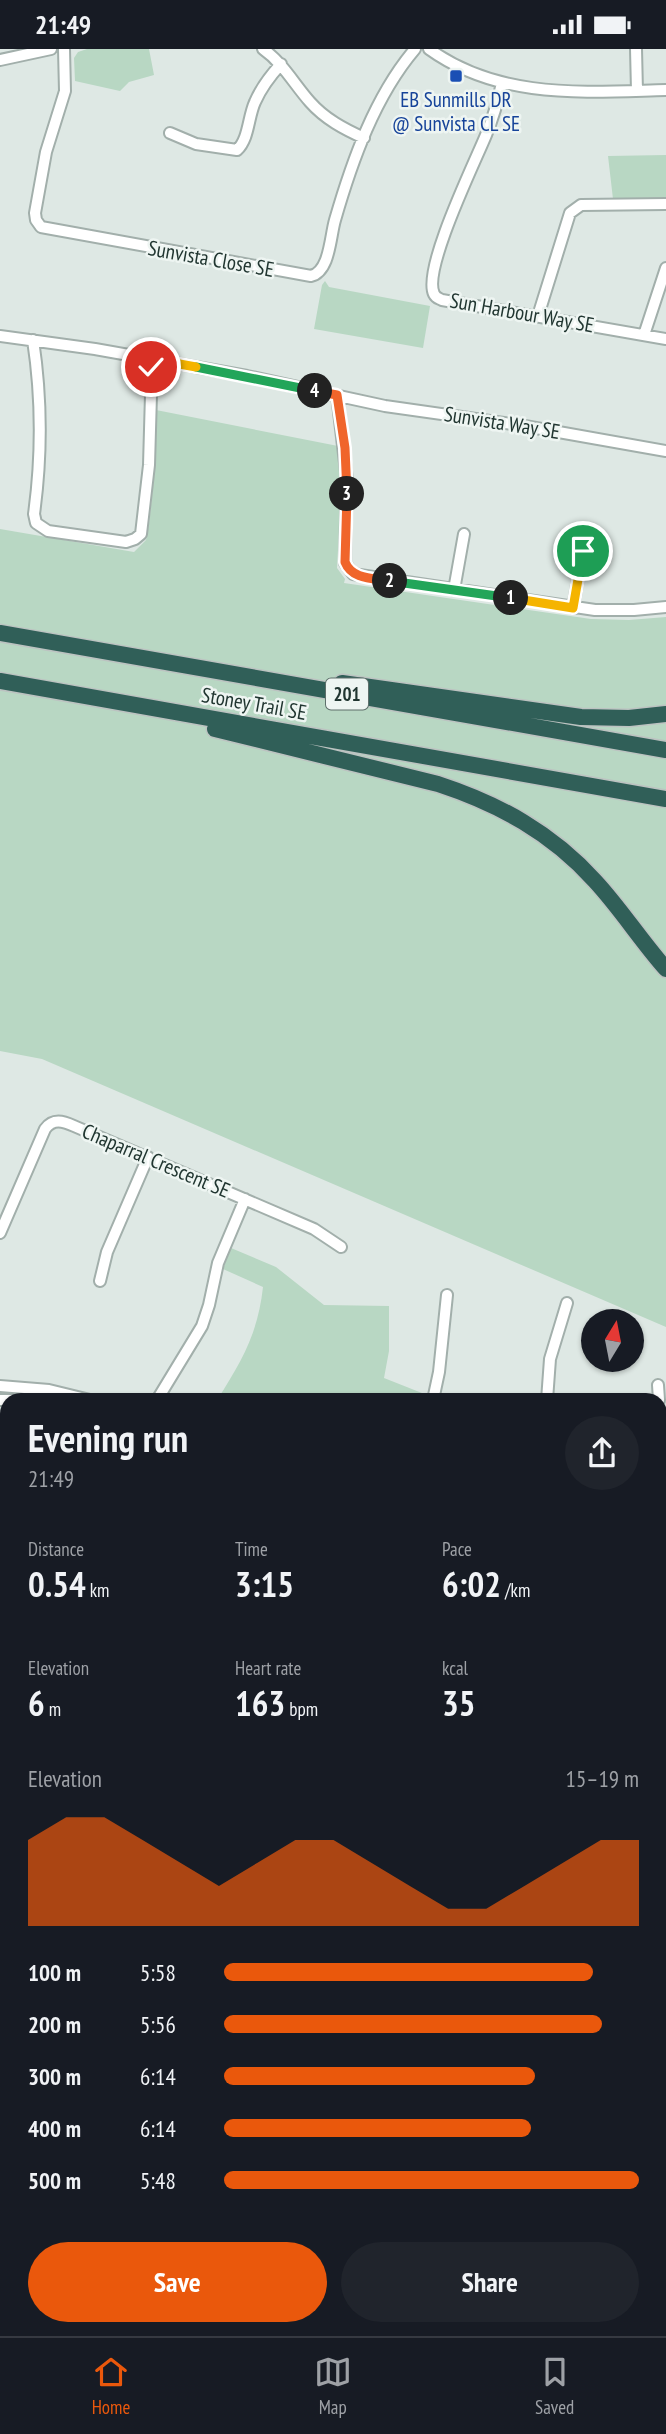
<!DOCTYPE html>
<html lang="en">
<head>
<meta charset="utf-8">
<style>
  :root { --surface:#171b24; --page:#20242c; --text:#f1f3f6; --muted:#9ea1a6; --line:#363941; --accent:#ea580c }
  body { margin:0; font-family:"PT Sans Narrow",sans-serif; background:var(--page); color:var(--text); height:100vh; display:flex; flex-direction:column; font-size:26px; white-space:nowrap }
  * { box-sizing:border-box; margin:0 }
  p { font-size:23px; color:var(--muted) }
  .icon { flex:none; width:38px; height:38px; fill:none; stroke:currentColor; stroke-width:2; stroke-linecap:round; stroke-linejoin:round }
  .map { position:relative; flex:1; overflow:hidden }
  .side { position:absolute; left:0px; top:1344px; width:667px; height:943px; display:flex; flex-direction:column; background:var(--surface); border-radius:21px 21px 0 0; box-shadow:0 2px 5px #0004 }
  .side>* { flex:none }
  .needle { width:46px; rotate:10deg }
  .buttons { position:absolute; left:581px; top:1260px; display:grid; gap:14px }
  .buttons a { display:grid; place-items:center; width:63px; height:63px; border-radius:50%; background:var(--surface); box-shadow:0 2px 5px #0004; font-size:35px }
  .pin { position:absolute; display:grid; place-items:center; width:60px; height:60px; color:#fff; margin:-30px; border:4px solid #fff; border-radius:50%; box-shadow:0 2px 7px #0007 }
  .km { position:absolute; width:35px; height:35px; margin:-18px; border-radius:50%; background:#222; color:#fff; font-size:19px; line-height:35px; text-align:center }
  .round { display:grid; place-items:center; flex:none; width:74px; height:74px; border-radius:37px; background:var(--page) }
  .headline { display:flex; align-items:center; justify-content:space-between; height:119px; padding:0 28px }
  h1 { font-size:38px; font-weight:800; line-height:52px }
  .figures { display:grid; grid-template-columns:repeat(3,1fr); gap:10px; height:119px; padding:7px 28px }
  .figures div { display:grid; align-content:center }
  .figures b { font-size:35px; font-weight:800 }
  .figures small { font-size:19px; font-weight:400 }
  .figures p { font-size:19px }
  .chart { height:196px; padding:14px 28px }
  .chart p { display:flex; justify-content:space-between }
  .chart svg { width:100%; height:126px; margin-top:7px; fill:var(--accent); opacity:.7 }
  .action { display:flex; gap:14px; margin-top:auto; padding:14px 28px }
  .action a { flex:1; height:80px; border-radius:42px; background:var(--accent); color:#fff; font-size:28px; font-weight:800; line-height:80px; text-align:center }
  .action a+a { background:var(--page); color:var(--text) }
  ul { padding:0 28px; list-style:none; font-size:23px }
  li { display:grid; grid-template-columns:112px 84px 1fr; align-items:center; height:52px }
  li i { height:18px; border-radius:9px; background:var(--accent) }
  .status { display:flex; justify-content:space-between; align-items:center; height:49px; padding:0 35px; background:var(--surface); direction:ltr }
  .status svg { height:19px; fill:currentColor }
  .menu { display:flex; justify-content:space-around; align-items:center; height:98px; border-top:2px solid var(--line); background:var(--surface); font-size:19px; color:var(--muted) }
  .menu a { display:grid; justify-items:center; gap:4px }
  .menu .on { color:var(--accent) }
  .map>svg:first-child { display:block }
</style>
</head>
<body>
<div class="status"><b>21:49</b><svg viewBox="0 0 49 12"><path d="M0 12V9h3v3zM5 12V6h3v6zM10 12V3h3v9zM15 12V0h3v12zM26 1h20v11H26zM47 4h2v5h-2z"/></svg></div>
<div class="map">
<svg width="666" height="2287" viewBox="0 0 666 2287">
  <rect width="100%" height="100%" fill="#dee8e4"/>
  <path fill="#b8d7c3" d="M87,0H149L154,26L129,33L120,42L75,32L74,9L78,3Z
    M666,106V149L613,150L608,107Z
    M325,232L329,238L430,257L423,299L314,280L322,236Z
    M156,361L338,397L341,448L337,519L345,530L344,534L591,570L629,571L666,568V1278L42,1010L0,1002V480L134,503L146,491L149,475L155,419Z
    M231,1199L276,1218L324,1256L389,1257V1302L384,1329L427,1346L425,1351H389L380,1348L378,1351H217C242,1312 258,1284 263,1238L223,1220Z
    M7,1376V1710L0,1705V1377Z
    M660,1432H666V1522H660Z"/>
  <path fill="#8abbc9" d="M0,1705L7,1710V2143L0,2149Z"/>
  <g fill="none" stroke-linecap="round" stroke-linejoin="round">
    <path stroke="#8abbc9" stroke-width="2.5" d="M0,1494L7,1506"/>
    <g stroke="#a2afab" stroke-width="14">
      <path id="minor" d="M64,0L65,42L46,103L35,164L36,171L41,178L311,227C330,222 330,188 335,171C352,112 375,47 415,0
        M263,0C283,14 294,35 310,53C325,70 344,80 364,89
        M429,0C500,51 584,43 666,41
        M636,0L637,42
        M0,11L51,0
        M502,34C498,52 493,69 486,86C475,113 422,221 434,245C436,249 438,249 442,251L666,290
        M170,84L196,95L237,101C249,90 248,68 255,53C261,39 270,27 281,15
        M538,267L570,164L581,156L666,155
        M644,286L666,219
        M0,287L95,300L247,327L385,357L519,376L666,402
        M33,291C42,350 42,406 34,465L36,474L48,482L126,493L135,490L141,485L149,416L152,310
        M337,346L347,431L345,514L353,525L595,561H634L666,558
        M454,541L464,485
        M573,559L583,501
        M0,1184L45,1080C53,1069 63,1072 74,1077L314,1180L341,1198
        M100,1232L107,1203L148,1108
        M658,1336L659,1351
        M0,1337L49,1341L90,1351
        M0,1351H13
        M157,1351L202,1277L209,1256L218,1214L245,1150
        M433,1351L439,1323L447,1246
        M547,1351L550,1310L567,1254
        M660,1369L666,1398
        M660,1424L666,1423
        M660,1530H666
        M660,1706L666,1705
        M660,1725L663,1766L666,1773
        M660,2022H666
        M660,2168L666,2169
        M0,2258L7,2263
        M660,2274L666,2272
        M34,2280L44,2287
        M421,2280L430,2287
        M330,2287L333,2280
        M538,2287L542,2280"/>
    </g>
    <g stroke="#bcc3c1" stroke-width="19">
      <path id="highway" d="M0,584L666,701
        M0,632L666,750
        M342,634L581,668L629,669L666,665
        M215,680L438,735C499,755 552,784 595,832C621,860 641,892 666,920"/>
    </g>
    <use href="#minor" stroke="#fff" stroke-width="10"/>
    <use href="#highway" stroke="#305f58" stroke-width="16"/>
  </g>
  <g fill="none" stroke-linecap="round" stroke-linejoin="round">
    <g stroke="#fff" stroke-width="14">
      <path id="split-1" d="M511,549L573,559L583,502"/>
    </g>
    <g stroke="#fff" stroke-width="14">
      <path id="split-2" d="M390,532L511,549"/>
    </g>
    <g stroke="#fff" stroke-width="14">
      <path id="split-3" d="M347,445L345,513C352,531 374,529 390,532"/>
    </g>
    <g stroke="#fff" stroke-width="14">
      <path id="split-4" d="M315,342L337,346L345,399L347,445"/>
    </g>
    <g stroke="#fff" stroke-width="14">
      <path id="split-5" d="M196,318L315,342"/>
    </g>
    <g stroke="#fff" stroke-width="14">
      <path id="split-6" d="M151,318L152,310L196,318"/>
    </g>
    <use href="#split-1" stroke="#f5b400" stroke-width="9"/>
    <use href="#split-2" stroke="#22a559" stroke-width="9"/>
    <use href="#split-3" stroke="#f0652b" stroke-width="9"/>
    <use href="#split-4" stroke="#f0652b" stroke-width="9"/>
    <use href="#split-5" stroke="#22a559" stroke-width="9"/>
    <use href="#split-6" stroke="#f5b400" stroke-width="9"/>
  </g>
  <rect fill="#1a4fb4" stroke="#eef5f2" stroke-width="2.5" x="449" y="20" width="14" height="14" rx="3.5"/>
  <g text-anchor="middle" stroke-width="5" stroke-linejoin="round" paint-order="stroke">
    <rect fill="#eef5f2" stroke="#5e6f6b" stroke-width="2" x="326" y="629.5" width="42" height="31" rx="5"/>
    <g font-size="19" font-weight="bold" fill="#213631">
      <text x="347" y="652">201</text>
    </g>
    <g font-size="21" fill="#164399" stroke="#eef5f2">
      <text x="456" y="58">EB Sunmills DR<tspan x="456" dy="24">@ Sunvista CL SE</tspan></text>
    </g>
    <g font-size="21" fill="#213631" stroke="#eef5f2">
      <text transform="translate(211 210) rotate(10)" y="7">Sunvista Close SE</text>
      <text transform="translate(522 264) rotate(10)" y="7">Sun Harbour Way SE</text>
      <text transform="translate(502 374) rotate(9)" y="7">Sunvista Way SE</text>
      <text transform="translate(254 655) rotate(10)" y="7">Stoney Trail SE</text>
      <text transform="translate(156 1112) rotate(23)" y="7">Chaparral Crescent SE</text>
    </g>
  </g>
</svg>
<div class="buttons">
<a><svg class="needle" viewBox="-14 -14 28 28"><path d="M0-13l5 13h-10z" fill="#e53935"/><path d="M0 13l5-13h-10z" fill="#9ea1a6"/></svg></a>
</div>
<div class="pin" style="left:583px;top:502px;background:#1e9e55"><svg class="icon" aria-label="arrive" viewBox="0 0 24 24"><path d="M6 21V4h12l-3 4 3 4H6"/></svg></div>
<div class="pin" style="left:151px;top:318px;background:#d93025"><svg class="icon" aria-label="check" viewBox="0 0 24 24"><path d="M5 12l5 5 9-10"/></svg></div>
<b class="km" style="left:511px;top:549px">1</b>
<b class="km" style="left:390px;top:532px">2</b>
<b class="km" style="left:347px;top:445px">3</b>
<b class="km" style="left:315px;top:342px">4</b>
<section class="side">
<div class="headline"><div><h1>Evening run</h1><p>21:49</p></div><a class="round"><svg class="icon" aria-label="share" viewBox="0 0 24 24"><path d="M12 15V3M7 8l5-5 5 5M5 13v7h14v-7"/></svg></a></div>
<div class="figures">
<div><p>Distance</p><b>0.54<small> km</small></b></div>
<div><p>Time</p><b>3:15</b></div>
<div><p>Pace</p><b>6:02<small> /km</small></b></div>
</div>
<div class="figures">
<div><p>Elevation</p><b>6<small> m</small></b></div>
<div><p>Heart rate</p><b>163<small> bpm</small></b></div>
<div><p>kcal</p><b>35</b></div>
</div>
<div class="chart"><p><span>Elevation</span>15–19 m</p>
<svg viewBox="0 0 160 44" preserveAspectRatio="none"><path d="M0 44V14L10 6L20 6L30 14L40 22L50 30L60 22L70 14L80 14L90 22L100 30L110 38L120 38L130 30L140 22L150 14L160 14V44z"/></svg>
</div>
<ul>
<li><b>100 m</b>5:58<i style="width:89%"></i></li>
<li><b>200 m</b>5:56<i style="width:91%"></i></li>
<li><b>300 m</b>6:14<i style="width:75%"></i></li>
<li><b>400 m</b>6:14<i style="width:74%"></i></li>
<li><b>500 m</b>5:48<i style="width:100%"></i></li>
</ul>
<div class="action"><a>Save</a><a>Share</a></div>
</section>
</div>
<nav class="menu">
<a class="on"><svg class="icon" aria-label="home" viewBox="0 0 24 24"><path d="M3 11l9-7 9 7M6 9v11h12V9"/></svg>Home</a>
<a><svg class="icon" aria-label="map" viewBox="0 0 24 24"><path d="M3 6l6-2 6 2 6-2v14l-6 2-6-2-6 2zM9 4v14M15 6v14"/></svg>Map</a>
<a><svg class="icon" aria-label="saved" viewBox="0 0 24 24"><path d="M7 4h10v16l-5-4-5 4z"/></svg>Saved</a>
</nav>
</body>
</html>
